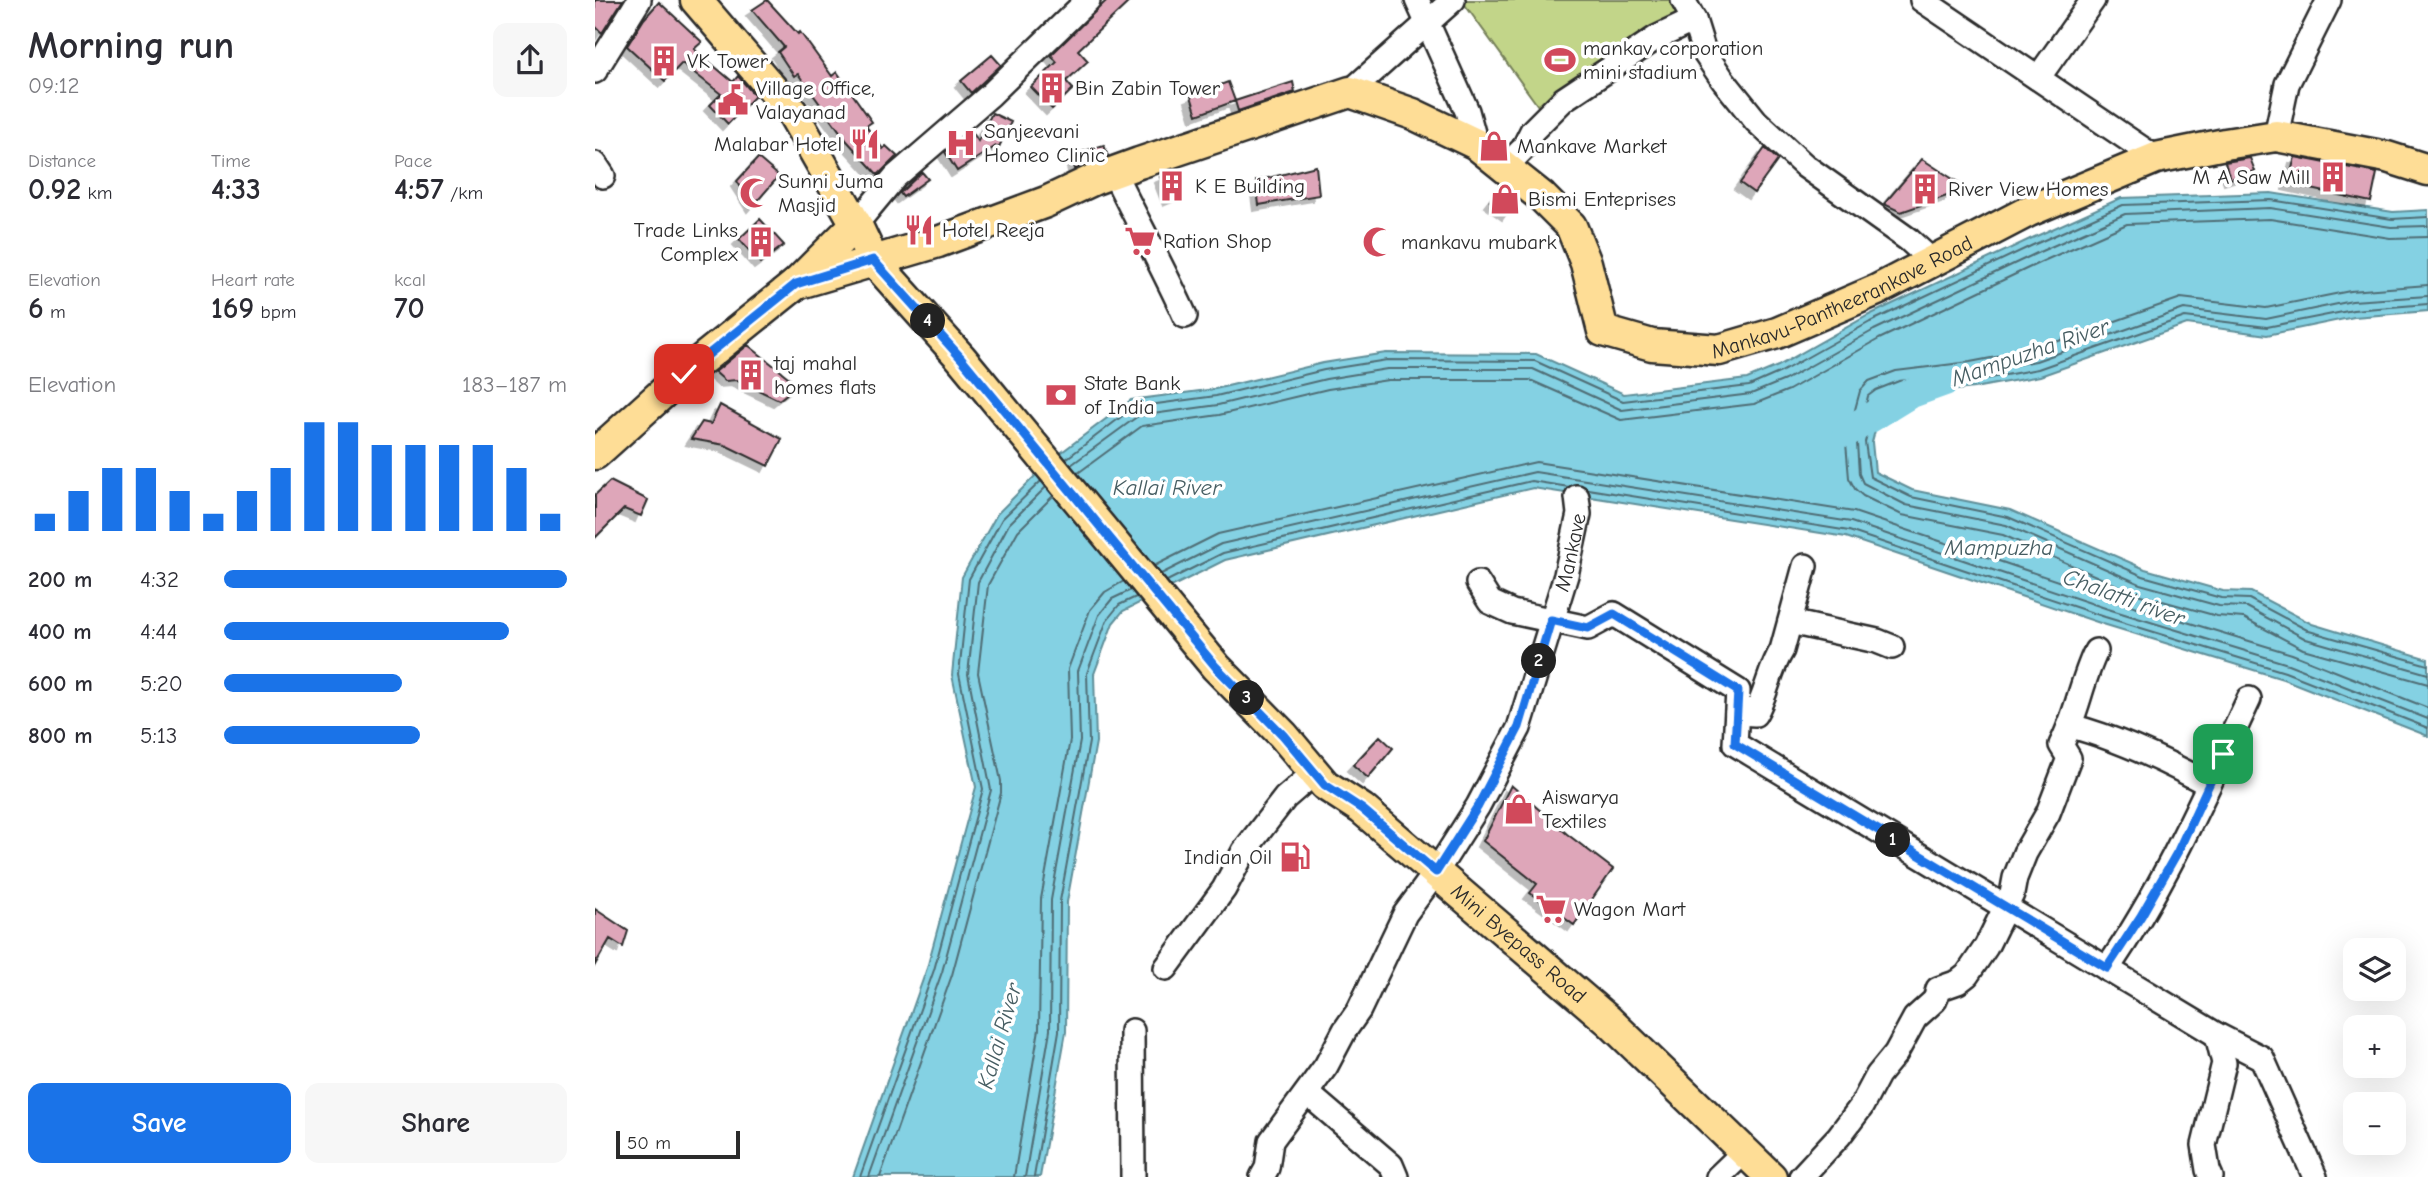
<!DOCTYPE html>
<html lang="en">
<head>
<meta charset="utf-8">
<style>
  :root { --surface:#fff; --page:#f7f7f7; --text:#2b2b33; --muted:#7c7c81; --accent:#1a73e8 }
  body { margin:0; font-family:"Comic Neue",sans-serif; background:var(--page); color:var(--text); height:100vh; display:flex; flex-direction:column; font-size:26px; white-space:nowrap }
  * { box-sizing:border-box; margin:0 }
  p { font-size:23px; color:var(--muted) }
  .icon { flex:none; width:38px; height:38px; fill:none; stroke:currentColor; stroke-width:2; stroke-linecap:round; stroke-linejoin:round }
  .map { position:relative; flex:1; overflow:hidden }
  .details { display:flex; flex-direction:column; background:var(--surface); width:595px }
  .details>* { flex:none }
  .fabs { position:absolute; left:1748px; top:938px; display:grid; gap:14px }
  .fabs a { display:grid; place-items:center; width:63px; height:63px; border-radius:14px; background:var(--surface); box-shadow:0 7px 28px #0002; font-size:35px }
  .scale { position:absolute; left:21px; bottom:18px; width:124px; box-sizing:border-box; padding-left:7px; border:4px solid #2b2b2b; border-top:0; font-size:19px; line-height:24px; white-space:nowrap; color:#2b2b2b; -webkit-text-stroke:5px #fff; paint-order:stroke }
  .pin { position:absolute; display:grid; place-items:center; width:60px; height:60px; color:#fff; margin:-30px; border-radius:14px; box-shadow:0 4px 10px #0006 }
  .km { position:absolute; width:35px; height:35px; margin:-18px; border-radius:50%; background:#222; color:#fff; font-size:19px; line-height:35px; text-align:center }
  .round { display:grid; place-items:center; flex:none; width:74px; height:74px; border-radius:14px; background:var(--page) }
  .summary { display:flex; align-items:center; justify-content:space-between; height:119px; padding:0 28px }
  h1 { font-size:38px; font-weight:700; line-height:52px }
  .metrics { display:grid; grid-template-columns:repeat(3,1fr); gap:10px; height:119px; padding:7px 28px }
  .metrics div { display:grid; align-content:center }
  .metrics b { font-size:30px; font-weight:700 }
  .metrics small { font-size:19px; font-weight:400 }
  .metrics p { font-size:19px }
  .chart { height:196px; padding:14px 28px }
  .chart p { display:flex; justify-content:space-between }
  .chart svg { width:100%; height:126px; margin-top:7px; stroke:var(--accent); stroke-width:6 }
  .action { display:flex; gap:14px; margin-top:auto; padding:14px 28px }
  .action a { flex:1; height:80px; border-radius:14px; background:var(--accent); color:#fff; font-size:28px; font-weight:700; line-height:80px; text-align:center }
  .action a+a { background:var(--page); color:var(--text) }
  ul { padding:0 28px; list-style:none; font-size:23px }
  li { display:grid; grid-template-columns:112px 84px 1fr; align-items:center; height:52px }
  li i { height:18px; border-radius:9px; background:var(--accent) }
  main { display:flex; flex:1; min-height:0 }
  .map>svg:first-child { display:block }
</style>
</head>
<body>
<main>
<section class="details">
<div class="summary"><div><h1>Morning run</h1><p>09:12</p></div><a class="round"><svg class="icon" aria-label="share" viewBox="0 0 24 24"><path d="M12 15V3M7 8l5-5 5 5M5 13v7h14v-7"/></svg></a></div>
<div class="metrics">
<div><p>Distance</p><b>0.92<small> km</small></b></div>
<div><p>Time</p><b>4:33</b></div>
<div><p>Pace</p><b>4:57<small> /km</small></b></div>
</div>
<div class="metrics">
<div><p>Elevation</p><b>6<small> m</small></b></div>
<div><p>Heart rate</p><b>169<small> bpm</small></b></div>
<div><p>kcal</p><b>70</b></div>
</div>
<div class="chart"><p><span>Elevation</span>183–187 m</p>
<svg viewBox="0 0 160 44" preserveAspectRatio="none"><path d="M5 44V38M15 44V30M25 44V22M35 44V22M45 44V30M55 44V38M65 44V30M75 44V22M85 44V6M95 44V6M105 44V14M115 44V14M125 44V14M135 44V14M145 44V22M155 44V38"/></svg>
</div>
<ul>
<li><b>200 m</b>4:32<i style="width:100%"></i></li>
<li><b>400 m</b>4:44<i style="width:83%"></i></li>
<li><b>600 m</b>5:20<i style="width:52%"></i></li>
<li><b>800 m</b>5:13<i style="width:57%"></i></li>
</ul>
<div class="action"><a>Save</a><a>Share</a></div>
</section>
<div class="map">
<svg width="1833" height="1177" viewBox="0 0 1833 1177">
  <defs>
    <filter id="shadow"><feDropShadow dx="-6" dy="6" stdDeviation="0" flood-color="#0004"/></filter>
  </defs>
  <rect width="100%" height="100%" fill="#fff"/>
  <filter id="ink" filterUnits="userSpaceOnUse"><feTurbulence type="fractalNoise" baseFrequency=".0143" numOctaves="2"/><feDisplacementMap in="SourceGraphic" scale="14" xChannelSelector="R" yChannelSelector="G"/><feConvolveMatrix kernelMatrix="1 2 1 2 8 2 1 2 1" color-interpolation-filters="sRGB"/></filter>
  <g filter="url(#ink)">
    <path fill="#c2d589" stroke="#76805a" stroke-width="2" d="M871,0H1085L1098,14L943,106L868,2Z"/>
    <path fill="#84d1e3" stroke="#608f99" stroke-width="2" d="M1676,193L1798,212L1833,210V311L1759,317L1672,335L1592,324L1445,376L1379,388L1307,396L1287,404L1277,442L1280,472L1317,490L1415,510L1550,569L1628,591L1656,592L1717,624L1833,659V736L1688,679L1508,624L1251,537L938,488L630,560L528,611L518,623L499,674L501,742L472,902L471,1032L445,1177H258L332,968L381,787L357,675L367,577L402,514L455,461L536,400L620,389L728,363L791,353L941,354L1029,394L1152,379L1183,366L1272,316L1435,239L1526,198Z"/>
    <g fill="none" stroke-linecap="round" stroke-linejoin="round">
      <path stroke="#4f6d75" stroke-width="2" d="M1833,285L1755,291L1671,308L1586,298L1438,350L1375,362L1301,371L1274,381L1265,391L1251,443L1254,478L1260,489L1268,496L1307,515L1408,535L1542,594L1622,616L1649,618L1708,649L1833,684
        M1833,296L1757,301L1671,319L1589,309L1441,361L1377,372L1304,381L1281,390L1273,396L1262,443L1264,474L1268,483L1311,505L1411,525L1545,584L1624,606L1652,607L1711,639L1833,674
        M1833,304L1758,310L1672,327L1590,317L1443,369L1378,381L1306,389L1281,401L1270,442L1275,477L1316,497L1413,517L1548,576L1626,598L1654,599L1714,631L1833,665
        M471,459L539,407L621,396L729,370L792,360L940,361L1028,401L1154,386L1186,372L1275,322L1438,245L1528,205L1676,200L1797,219L1833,217
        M476,465L543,416L623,405L731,379L792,369H938L1027,410L1156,394L1190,380L1279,330L1442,253L1530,214L1675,208L1796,227L1833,226
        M483,473L547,426L624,415L733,389L793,380H935L1026,420L1159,404L1194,390L1284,339L1446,262L1532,224L1675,219L1795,238L1833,237
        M993,489L1254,531L1510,617L1690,672L1833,728
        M559,566L623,534L941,462L1259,512L1516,599L1697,654L1833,708
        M566,574L626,544L940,472L1256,522L1513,609L1693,664L1833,719
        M572,581L628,553L936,481L974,487
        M265,1177L339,970L388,789L364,674L374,579L407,519L446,481
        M274,1177L347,972L396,790L373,674L383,582L414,524L451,487
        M285,1177L357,975L406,793V781L383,673L393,585L423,531L458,496
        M419,1177L444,1029L446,899L475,740L473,669L495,610L510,592L529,581
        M430,1177L455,1030L456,900L485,741L483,671L504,615L517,599L536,590
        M439,1177L464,1031L465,901L494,742L492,673L512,620L524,605L541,597"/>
      <path stroke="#84d1e3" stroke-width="30" d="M1252,432L1314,394L1350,381"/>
    </g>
    <path fill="#dea6b9" stroke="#2b2b2b" stroke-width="2" filter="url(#shadow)" d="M0,0H28L7,33L0,26Z
      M172,0L203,34L205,32L237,76L242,72L277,122L271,126L288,149L291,146L302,156L283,175L252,141L203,74L199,76L183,52L189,47L157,10Z
      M512,0H536L483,50L493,61L471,81L478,89L457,109L436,87L462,62L456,55Z
      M64,2L107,42L99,49L138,82L143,76L160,96L133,124L115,105L126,94L87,63L70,81L32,46L49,19Z
      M397,55L406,65L376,93L366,81Z
      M633,82L640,101L602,115L596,96Z
      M698,82L700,92L643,111L640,101Z
      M397,113L416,122L404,147L401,146L362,171L350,152L376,130L383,141Z
      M509,145L513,156L480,169L476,155Z
      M1170,148L1183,160L1159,193L1145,183Z
      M1700,157L1782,173L1776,202L1693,184Z
      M163,158L184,176L158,206L142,181Z
      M1655,158L1660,171L1635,179L1630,162Z
      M1327,159L1364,183L1355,195L1306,212L1289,204Z
      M721,166L724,195L664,205L661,181Z
      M580,171L588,194L574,200L565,177Z
      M327,172L333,179L308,197L305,193Z
      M906,187L923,200L913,214L895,201Z
      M165,219L189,245L165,263L144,239Z
      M153,345L203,385L184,400L142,380L130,381L120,372Z
      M125,405L187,439L173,466L130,445L96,439L107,422L116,424Z
      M15,481L53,500L46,516L29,509L0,538V495Z
      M785,736L798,748L773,778L758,765Z
      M916,785L972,834L1018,869L979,925L935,893L942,884L888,841Z
      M0,909L33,931L28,947L15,939L0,965Z"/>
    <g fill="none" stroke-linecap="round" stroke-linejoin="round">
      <g stroke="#2b2b2b" stroke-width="28">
        <g id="minor">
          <path d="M822,0L872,111L881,144"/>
          <path d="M1088,0L1099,20"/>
          <path d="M1327,0L1561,158"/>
          <path d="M0,71L44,0"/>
          <path d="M1443,78L1498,0"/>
          <path d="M755,92L858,0"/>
          <path d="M1681,136L1692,84L1734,0"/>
          <path d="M0,164L8,176"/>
          <path d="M910,167L928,149L937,131L969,99L1061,38L1099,20L1109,52L1128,80L1161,121L1210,166L1314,240L1337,261"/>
          <path d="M519,173C542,221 568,267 590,316"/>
          <path d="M261,224L300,177L395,95L493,0"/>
          <path d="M883,583L895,602L917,612L993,628L1019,614L1143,691L1140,744L1622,1035L1667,1058L1720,1177"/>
          <path d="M1195,622L1282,641L1297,647"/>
          <path d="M1142,713L1160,714C1172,694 1174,670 1187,650L1210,566"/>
          <path d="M1476,726C1525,739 1569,760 1613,784"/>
          <path d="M571,968L629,889L649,851L690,798L720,772"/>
          <path d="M1512,969C1570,885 1611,791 1654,699"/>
          <path d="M537,1031L538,1177"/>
          <path d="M712,1093L796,1165L801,1177"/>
          <path id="s1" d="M667,1177L672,1168L676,1141L731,1066L750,1030L764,1010L810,914L841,872L883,806L924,728L971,575L984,514L982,497"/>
          <path d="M1123,1177L1150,1151"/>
          <path d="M1206,1177L1244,1136L1266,1107L1283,1075L1301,1053L1320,1018L1340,1000L1343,989L1363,982L1372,975L1391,947L1417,894L1420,878L1430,853L1453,813L1474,758L1466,745C1482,714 1486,682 1501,651"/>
          <path d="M1616,1177L1613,1170L1609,1145L1629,1063L1622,1035"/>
        </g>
      </g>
      <g stroke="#2b2b2b" stroke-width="35">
        <g id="major">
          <path id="s2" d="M101,0L197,112L261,224L278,260L366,358L621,667L688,735L730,785L767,809L1014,1021L1176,1177"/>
          <path id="s3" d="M201,284L343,242L451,202L500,179L544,163L755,92L818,114L881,144L947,197L976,226L991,263L1008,331L1057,345L1124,350L1182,333L1282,290L1434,211L1561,158L1630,144L1681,136L1792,157L1833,170"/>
          <path d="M0,454L89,374L201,284L261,224"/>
        </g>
      </g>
      <use href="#minor" stroke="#fff" stroke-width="23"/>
      <use href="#major" stroke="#fedd96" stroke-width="30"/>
    </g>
  </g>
  <g fill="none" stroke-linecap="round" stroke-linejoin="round" filter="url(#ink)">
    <g stroke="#fff" stroke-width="14">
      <path id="route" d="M89,374L201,284L278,260L366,358L621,667L688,735L730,785L767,809L841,872L883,806L924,727L956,620L993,628L1019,614L1143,691L1140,744L1512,968L1546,916L1583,851L1628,754"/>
    </g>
    <use href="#route" stroke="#1a73e8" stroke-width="9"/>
  </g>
  <defs>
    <g id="stadium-bare" transform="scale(2.415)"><path d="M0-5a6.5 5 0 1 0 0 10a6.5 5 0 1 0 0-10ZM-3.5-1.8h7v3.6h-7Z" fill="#d1495b" stroke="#fff" stroke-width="2.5" paint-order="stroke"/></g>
    <g id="building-bare" transform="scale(2.415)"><path d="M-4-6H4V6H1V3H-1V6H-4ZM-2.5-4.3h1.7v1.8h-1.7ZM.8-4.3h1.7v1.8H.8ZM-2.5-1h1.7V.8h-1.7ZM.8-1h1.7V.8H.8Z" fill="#d1495b" stroke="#fff" stroke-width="2.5" paint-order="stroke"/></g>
    <g id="civic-bare" transform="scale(2.415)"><path d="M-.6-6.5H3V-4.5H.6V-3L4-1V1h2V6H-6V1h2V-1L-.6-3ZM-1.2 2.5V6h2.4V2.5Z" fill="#d1495b" stroke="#fff" stroke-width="2.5" paint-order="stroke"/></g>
    <g id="hospital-bare" transform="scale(2.415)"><path d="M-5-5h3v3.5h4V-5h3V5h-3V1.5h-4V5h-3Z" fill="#d1495b" stroke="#fff" stroke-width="2.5" paint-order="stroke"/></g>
    <g id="restaurant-bare" transform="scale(2.415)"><path d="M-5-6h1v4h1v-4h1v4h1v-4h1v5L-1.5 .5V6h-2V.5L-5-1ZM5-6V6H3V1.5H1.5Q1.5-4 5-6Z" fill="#d1495b" stroke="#fff" stroke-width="2.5" paint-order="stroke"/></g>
    <g id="shop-bare" transform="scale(2.415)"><path d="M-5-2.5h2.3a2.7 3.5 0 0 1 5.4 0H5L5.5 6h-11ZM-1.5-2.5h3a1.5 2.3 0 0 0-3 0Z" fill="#d1495b" stroke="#fff" stroke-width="2.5" paint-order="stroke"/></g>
    <g id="mosque-bare" transform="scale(2.415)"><path d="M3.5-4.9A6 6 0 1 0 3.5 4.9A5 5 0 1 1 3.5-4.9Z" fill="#d1495b" stroke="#fff" stroke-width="2.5" paint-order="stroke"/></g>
    <g id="supermarket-bare" transform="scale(2.415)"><path d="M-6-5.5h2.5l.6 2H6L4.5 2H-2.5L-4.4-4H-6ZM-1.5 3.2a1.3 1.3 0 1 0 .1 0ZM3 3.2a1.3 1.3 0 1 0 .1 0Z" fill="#d1495b" stroke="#fff" stroke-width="2.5" paint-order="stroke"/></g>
    <g id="bank-bare" transform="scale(2.415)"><path d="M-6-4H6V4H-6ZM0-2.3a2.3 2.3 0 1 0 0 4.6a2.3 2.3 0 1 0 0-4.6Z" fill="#d1495b" stroke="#fff" stroke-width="2.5" paint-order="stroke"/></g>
    <g id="fuel-bare" transform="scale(2.415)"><path d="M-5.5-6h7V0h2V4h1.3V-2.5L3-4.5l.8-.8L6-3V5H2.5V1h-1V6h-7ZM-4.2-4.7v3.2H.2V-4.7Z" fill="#d1495b" stroke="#fff" stroke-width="2.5" paint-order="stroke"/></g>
  </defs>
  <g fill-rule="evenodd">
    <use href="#stadium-bare" x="965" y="60"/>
    <use href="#building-bare" x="69" y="61"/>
    <use href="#building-bare" x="457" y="88"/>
    <use href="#civic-bare" x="138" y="100"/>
    <use href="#hospital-bare" x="366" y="143"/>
    <use href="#restaurant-bare" x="270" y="144"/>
    <use href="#shop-bare" x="899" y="146"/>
    <use href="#building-bare" x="1738" y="177"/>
    <use href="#building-bare" x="577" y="186"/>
    <use href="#building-bare" x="1330" y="189"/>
    <use href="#mosque-bare" x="160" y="193"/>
    <use href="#shop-bare" x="910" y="199"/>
    <use href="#restaurant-bare" x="324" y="230"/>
    <use href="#supermarket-bare" x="545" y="241"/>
    <use href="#building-bare" x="166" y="242"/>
    <use href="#mosque-bare" x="783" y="242"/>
    <use href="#building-bare" x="156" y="375"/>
    <use href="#bank-bare" x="466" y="395"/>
    <use href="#shop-bare" x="924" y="809"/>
    <use href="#fuel-bare" x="700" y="857"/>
    <use href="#supermarket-bare" x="956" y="909"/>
  </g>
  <g text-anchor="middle" stroke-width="7" stroke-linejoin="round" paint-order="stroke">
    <g font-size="21" fill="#2b2b2b" stroke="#fff" text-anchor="start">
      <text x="988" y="55">mankav corporation<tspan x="988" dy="24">mini stadium</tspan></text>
      <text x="92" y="68">VK Tower</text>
      <text x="161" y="95">Village Office,<tspan x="161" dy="24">Valayanad</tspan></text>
      <text x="480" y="95">Bin Zabin Tower</text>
      <text x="389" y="138">Sanjeevani<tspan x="389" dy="24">Homeo Clinic</tspan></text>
      <text x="247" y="151" text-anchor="end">Malabar Hotel</text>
      <text x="922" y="153">Mankave Market</text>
      <text x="1715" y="184" text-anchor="end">M A Saw Mill</text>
      <text x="183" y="188">Sunni Juma<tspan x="183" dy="24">Masjid</tspan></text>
      <text x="600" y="193">K E Building</text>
      <text x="1353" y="196">River View Homes</text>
      <text x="933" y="206">Bismi Enteprises</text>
      <text x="143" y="237" text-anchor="end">Trade Links<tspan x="143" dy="24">Complex</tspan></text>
      <text x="347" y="237">Hotel Reeja</text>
      <text x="568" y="248">Ration Shop</text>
      <text x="806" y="249">mankavu mubark</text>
      <text x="179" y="370">taj mahal<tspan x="179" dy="24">homes flats</tspan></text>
      <text x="489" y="390">State Bank<tspan x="489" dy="24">of India</tspan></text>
      <text x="947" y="804">Aiswarya<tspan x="947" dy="24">Textiles</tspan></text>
      <text x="677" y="864" text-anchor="end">Indian Oil</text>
      <text x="979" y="916">Wagon Mart</text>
    </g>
    <g font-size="21" fill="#2b2b2b" stroke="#fff">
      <text dy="7" stroke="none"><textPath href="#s3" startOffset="1211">Mankavu-Pantheerankave Road</textPath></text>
      <text dy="7" stroke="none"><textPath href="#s1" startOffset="704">Mankave</textPath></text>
      <text dy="7" stroke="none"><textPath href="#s2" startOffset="1260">Mini Byepass Road</textPath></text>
    </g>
    <g font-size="23" font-style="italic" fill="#465d62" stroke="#fff">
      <text transform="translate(1435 352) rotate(-19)" y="8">Mampuzha River</text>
      <text x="572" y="495">Kallai River</text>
      <text x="1404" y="555">Mampuzha</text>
      <text transform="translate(1529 597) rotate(20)" y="8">Chalatti river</text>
      <text transform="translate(404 1036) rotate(-74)" y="8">Kallai River</text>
    </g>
  </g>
</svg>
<div class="fabs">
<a><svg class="icon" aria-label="layers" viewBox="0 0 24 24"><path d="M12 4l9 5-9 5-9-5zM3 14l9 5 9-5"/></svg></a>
<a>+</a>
<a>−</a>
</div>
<div class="scale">50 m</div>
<div class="pin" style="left:1628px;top:754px;background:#1e9e55"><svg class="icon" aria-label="arrive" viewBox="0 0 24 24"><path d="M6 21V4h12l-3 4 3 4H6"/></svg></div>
<div class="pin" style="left:89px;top:374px;background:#d93025"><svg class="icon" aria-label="check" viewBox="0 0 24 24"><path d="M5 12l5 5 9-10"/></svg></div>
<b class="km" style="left:1298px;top:840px">1</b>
<b class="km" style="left:944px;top:661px">2</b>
<b class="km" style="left:652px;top:698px">3</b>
<b class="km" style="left:333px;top:321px">4</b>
</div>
</main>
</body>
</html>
